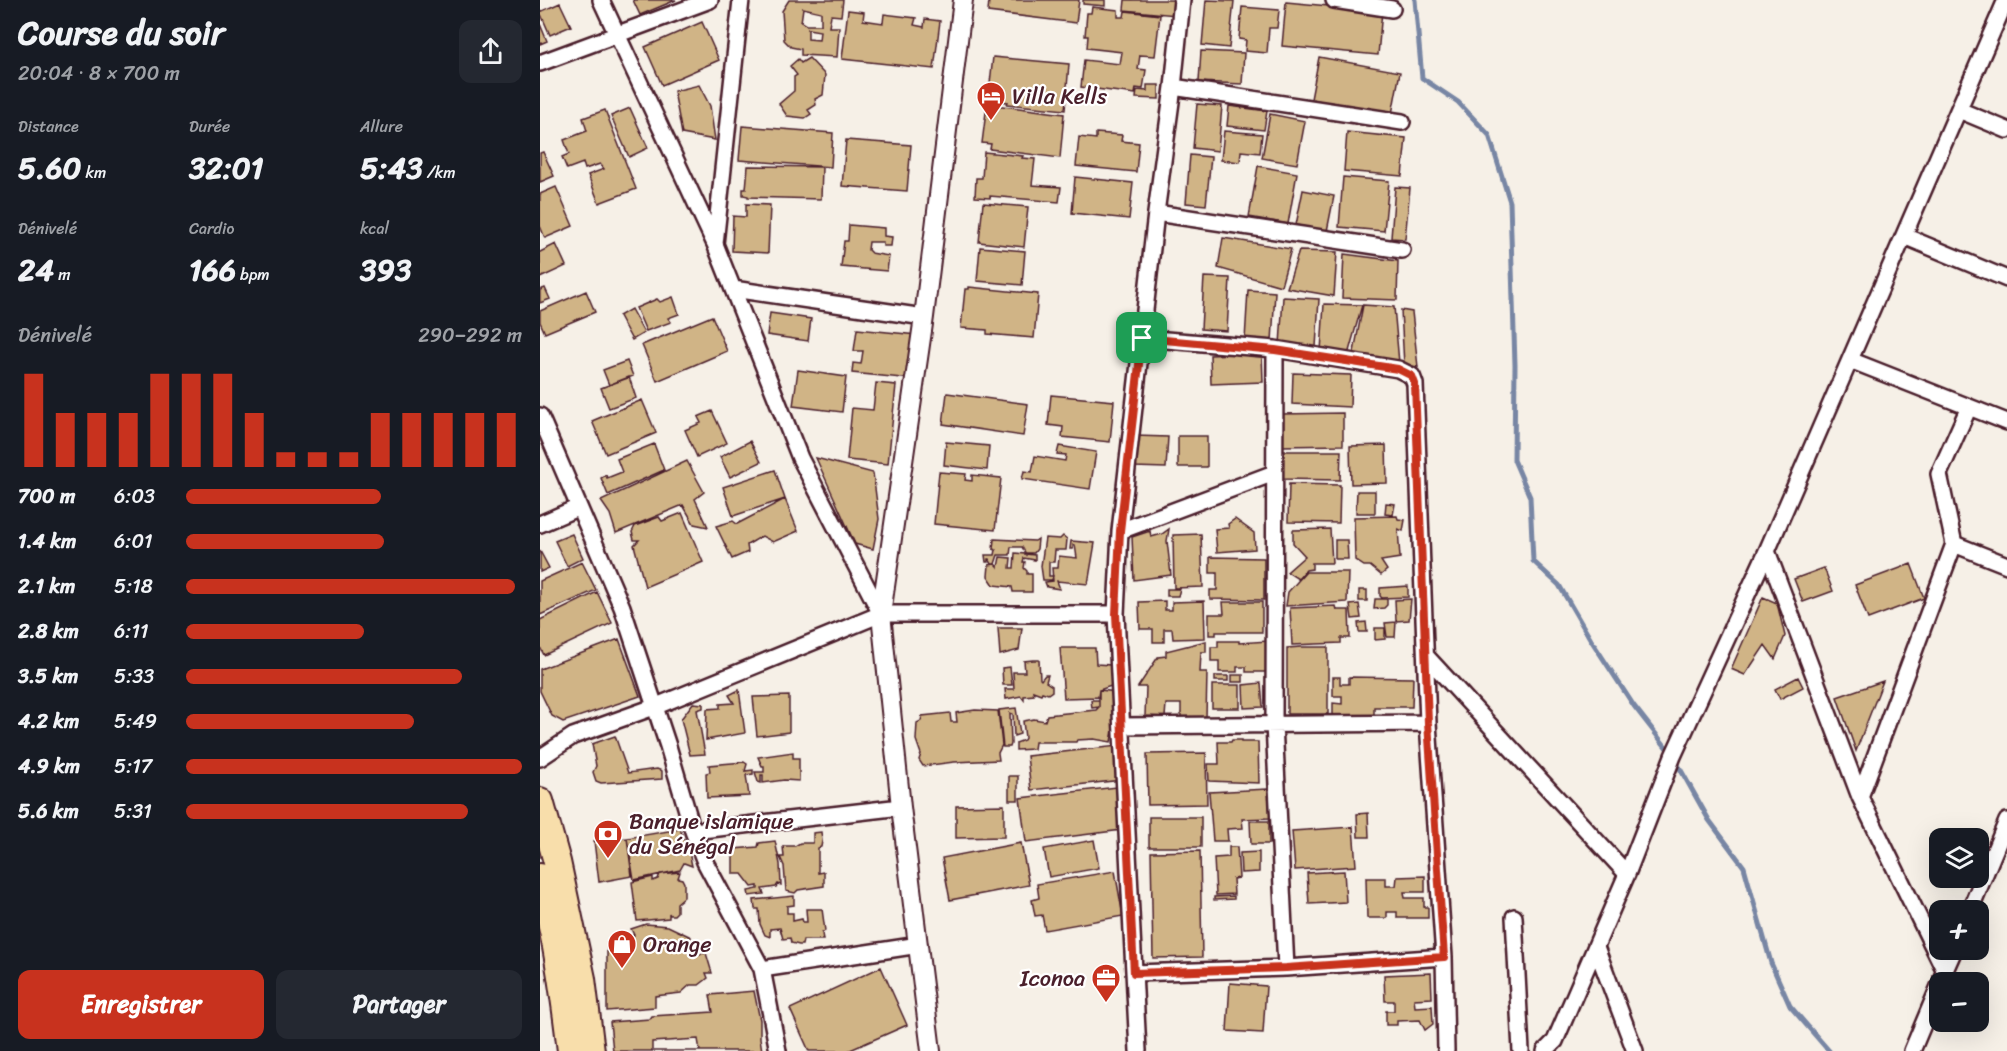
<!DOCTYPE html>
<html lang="fr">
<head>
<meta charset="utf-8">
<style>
  :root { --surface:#171b24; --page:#242831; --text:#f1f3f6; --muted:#9ea1a6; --accent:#c8321e }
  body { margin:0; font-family:Sriracha,sans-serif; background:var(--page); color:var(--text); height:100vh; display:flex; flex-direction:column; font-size:22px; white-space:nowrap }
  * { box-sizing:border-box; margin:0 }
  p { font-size:20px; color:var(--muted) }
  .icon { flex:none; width:33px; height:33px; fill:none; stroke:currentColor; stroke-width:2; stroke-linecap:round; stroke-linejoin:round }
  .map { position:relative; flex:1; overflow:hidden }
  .details { display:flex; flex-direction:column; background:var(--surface); width:540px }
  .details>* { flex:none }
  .tools { position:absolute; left:1389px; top:828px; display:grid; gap:12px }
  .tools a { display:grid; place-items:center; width:60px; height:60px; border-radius:12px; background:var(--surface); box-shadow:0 6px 24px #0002; font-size:30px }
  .pin { position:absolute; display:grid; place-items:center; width:51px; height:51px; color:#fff; margin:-26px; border-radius:12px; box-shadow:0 3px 9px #0006 }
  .round { display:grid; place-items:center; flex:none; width:63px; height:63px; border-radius:12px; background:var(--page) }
  .headline { display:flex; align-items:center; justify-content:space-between; height:102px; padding:0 18px }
  h1 { font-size:33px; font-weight:700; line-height:45px }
  .metrics { display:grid; grid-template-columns:repeat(3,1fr); gap:9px; height:102px; padding:6px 18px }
  .metrics div { display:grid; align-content:center }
  .metrics b { font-size:30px; font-weight:700 }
  .metrics small { font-size:16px; font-weight:400 }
  .metrics p { font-size:16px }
  .chart { height:168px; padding:12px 18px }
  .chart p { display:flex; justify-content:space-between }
  .chart svg { width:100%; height:108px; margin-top:6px; stroke:var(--accent); stroke-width:6 }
  .primary-button { display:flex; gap:12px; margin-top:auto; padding:12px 18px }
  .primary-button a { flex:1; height:69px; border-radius:12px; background:var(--accent); color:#fff; font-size:24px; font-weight:700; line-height:69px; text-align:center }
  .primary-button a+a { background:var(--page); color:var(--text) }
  ul { padding:0 18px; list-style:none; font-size:20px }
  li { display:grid; grid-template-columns:96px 72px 1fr; align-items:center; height:45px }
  li i { height:15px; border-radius:8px; background:var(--accent) }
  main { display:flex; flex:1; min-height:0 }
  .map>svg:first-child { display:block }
</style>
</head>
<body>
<main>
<section class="details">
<div class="headline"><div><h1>Course du soir</h1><p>20:04 · 8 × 700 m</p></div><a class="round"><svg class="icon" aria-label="share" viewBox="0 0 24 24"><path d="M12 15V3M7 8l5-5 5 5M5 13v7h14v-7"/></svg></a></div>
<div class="metrics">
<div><p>Distance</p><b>5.60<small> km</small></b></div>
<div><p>Durée</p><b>32:01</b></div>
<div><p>Allure</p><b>5:43<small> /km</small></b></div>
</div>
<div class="metrics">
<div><p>Dénivelé</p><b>24<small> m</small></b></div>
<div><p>Cardio</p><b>166<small> bpm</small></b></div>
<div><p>kcal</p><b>393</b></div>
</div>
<div class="chart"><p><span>Dénivelé</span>290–292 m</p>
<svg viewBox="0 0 160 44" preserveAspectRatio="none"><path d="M5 44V6M15 44V22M25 44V22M35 44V22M45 44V6M55 44V6M65 44V6M75 44V22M85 44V38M95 44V38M105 44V38M115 44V22M125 44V22M135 44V22M145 44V22M155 44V22"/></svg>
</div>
<ul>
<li><b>700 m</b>6:03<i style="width:58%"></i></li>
<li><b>1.4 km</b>6:01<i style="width:59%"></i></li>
<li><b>2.1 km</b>5:18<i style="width:98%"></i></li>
<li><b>2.8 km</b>6:11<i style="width:53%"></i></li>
<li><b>3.5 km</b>5:33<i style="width:82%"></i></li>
<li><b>4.2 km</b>5:49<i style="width:68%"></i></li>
<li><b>4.9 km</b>5:17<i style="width:100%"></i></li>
<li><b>5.6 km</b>5:31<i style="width:84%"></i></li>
</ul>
<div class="primary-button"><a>Enregistrer</a><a>Partager</a></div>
</section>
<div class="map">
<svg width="1467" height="1051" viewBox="0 0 1467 1051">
  <rect width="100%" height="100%" fill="#f6f0e7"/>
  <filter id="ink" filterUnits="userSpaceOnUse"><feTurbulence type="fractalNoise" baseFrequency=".0167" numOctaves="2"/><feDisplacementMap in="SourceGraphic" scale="12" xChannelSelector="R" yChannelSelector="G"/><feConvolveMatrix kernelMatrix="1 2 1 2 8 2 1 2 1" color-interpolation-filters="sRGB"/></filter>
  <g filter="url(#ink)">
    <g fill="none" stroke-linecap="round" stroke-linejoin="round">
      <path stroke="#7886a4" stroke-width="5" d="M875,0L882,78L918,102L949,135L970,202L975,365L974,460L990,497L993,561L1019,585L1051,640L1094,706L1133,756L1169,820L1204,867L1231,963L1250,1006L1289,1051"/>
    </g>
    <path fill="#d0b486" stroke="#4a1f2b" stroke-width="1.5" fill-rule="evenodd" d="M93,0H136L100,15Z
      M249,0H303L301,16L291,15L289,27H299L297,57L261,55V49L251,47L244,40L242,11ZM263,8L281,12V25H266L261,22ZM268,29L280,31L279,40L268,39Z
      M449,0H539L536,23L448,12Z
      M543,0H565V6L543,4Z
      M585,0H638L636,15L584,10Z
      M666,0L694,1L689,48L662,45Z
      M746,2L842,11L838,55L742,46Z
      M20,3L31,26L10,35L0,12Z
      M552,7L578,10V17H584L585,11L620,15L615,56L600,55L598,69L606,70L603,89L596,88L595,94L541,87L544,60L580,64L582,52L547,48L548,36H545L547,13H551Z
      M702,7L739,10L737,28H729L727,53L705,51L706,40L699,39Z
      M308,10L324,12L323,20L343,23L344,14L376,18L374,25L384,27L385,19L400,21L394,69L302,59Z
      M162,22L179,60L122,85L105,47Z
      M0,24L7,41L0,44Z
      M661,51L704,53L702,84L659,82Z
      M453,57L529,64L525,110L467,104L468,102L448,100Z
      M779,57L860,72L852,114L771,99Z
      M269,58L285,75L283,95L275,99L276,105L268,110L271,114L265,118L247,116L239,104L254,91V77L257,75L250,66L258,59L261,63Z
      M159,85L170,106L175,140L142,134L134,91Z
      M607,85H619V99L596,98L597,90L607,91Z
      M447,104L524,114L520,158L450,149L451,144L442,143Z
      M657,104L682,106L678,151L653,148Z
      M689,106L727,111L724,130L687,126Z
      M90,108L108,148L89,157L71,116Z
      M65,110L96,189L59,203L48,175L64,169L60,164L45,169L43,163L27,169L22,157L29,154L24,140L47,131L43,118Z
      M730,114L765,121L757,164L722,158Z
      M202,126L293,133L291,167L199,160Z
      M684,131L722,134L720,153L701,151L700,162L681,160Z
      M807,132L866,138L862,176L804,171Z
      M556,133L582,135L581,141L599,143L596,172L536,166L539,137L556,139Z
      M306,140L371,145L367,191L302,186Z
      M3,152L14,176L0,182V153Z
      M444,152L483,156L482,158L495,159L492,185L521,187L519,202L450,196V198L435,197L436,178H442Z
      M650,155L671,157L666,205L646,203Z
      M208,166L282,167L281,199L208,197V196L203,195V189H206Z
      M718,166L757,173L748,224L709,217Z
      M535,177L593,183L589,219L532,213Z
      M803,177L849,181L844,231L799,227Z
      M16,187L33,226L5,238L0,226V194Z
      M855,187L870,188L865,239L851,238Z
      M763,190L794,196L787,231L756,225Z
      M443,203L488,207L484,247L439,242Z
      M206,204L230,205L228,253L192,251L193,216L206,217Z
      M309,225L344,228V236L352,237L351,246H343V242H329L328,250L331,253L349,256L347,271L301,267L304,241H308Z
      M683,238L751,249L741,286L678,268Z
      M16,244L26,266L0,278V252Z
      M440,247L485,251L482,285L437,281Z
      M759,251L797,252L794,296L747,288Z
      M804,254L858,261L857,300L802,298Z
      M664,277L690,278L687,331L661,329Z
      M429,287L498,294L494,338L447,334V330L421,328L425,289H429Z
      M5,288L10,299L0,303V290Z
      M708,290L735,292L732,341L705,340Z
      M46,291L55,312L5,333L0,322V311Z
      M133,297L139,314L128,318L131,322L106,331L96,308L117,299L120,302Z
      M743,297L779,299L776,347L740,345Z
      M784,304L822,305L808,355L781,351Z
      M823,305L854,307L859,363L813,357Z
      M91,309L104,333L92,340L79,316Z
      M861,310L872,312L878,367L864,365Z
      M230,313L271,319L268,341L227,335Z
      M172,316L187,351L117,381L102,345Z
      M317,329L377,335L372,379L312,373L313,363L321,364L323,351H314Z
      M722,353L723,382L671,384L670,355Z
      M87,361L93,376L69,385L63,370Z
      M258,370L306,377L302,412L253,406Z
      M753,373L811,375L810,407L752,404Z
      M89,377L96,398L69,408L61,388Z
      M336,383L356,385L348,464L307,460L312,408L333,410Z
      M407,393L488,404L483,436L403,424Z
      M511,395L574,401L570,442L522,437L523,427L508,425Z
      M102,400L116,433L66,454L52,421Z
      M172,411L187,443L157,457L145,430L161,423L158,417Z
      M803,413V445L741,446V414Z
      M595,436L628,437L626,468L594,467Z
      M638,436H667V467H638Z
      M210,441L221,462L190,477L180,457Z
      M406,442L449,446L447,470L404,465Z
      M114,444L124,470L68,495L61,478L66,475L67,478L82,472L77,459Z
      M846,445L847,483L811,484L810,446Z
      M519,446L556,452L550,489L482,479L484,471L492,472L495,456L525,461L526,455L517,454Z
      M741,451H801L800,480L742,479Z
      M276,458L333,473L339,519L333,549L315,544Z
      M147,461L164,492L155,499L168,527L154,524L143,505L76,533L70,514L61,501Z
      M235,470L245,499L193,516L183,487Z
      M399,472L426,474L425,480L432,481V475L461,478L455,530L394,524Z
      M749,484L800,485L799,523L748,522Z
      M817,491H835V513H816Z
      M245,499L258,531L233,542L222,536L207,545L208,552L192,559L176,526L193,521L197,524Z
      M846,503L855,504L853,515L845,514Z
      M142,513L163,562L105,587L94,545L99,540H94L92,532L95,526L119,517L122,521Z
      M857,516L858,519L865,520L863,531L858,529L860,558L841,561L847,570L841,575L830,566H824L815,560L814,517Z
      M695,519L714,533L715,549L677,552L675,529L689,528L688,524Z
      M629,529L627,541L631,575L594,580L592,537L610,531L611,537L622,534Z
      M790,529L792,563H772V569L766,570L758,579L747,572L765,556L753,543V530Z
      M32,534L43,558L27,566L15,541Z
      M661,534L663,587L634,588L633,535Z
      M523,536L527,539L526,550H515L514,562H509V576H513L512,580H503L501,566L505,538L520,539Z
      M454,539L495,541L498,539L497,549L494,553H486V554L482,547H471L470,555H458L455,564H452L449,559H448V562H446L445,555H455L456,550L453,549Z
      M795,540H807L808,559H795Z
      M531,541L555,543L548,584L517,581L520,589L507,587L505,582L513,581L512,568H518L519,556L537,558L535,545H533V549H530Z
      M0,551L9,568L0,572Z
      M475,553L495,555V560L484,558L483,562H485L484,568L487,571V574H492V592H473L472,587L454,585L448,576L449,565L455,564L458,567L460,557L471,558L470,568H474Z
      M670,557L724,558V600L670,599V590H677V573H670Z
      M42,562L56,590L0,615V581Z
      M1371,564L1384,598L1328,619L1315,585Z
      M1284,568L1293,591L1263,602L1254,579Z
      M766,572H808L807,602L746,606L748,592Z
      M868,586V597L842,598L840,596V588Z
      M627,589H640L638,596H627Z
      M819,590H827V601H819Z
      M57,592L72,623L4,655L0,647V620Z
      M1223,597L1237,603L1245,636L1235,659L1225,645L1205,675L1191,669Z
      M835,599H847V605L844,608L834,609Z
      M871,599L869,620L856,621L855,600Z
      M625,601V610H632V602L664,601L665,638L633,639L632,629H624V642H613V629H600L599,602Z
      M683,602H722V632H676V635H669V614H684Z
      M819,604L821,618L812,619L810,605Z
      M796,606L797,610H809L810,638H801V643L752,645L750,608Z
      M826,622L827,632H819L818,623Z
      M856,622L855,637H847L845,623Z
      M458,628H482L479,650L460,655Z
      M835,628H845V639L835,640Z
      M79,639L100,696L23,722L12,716L0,691V669Z
      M666,641V652H661L660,672H667L666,718L641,717V704H626L625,717L605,716L606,687H598L618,657L626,656V651Z
      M678,641H699V643L728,641V672H706V667H697V672H679V661H671V647H678Z
      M761,647H788V714H747V648Z
      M520,648H555L556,664L571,665V686L559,690L558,697L524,698Z
      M493,660H499L500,679L501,680L505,675H508L506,682L512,686V691L508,694L502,692L501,694L493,691L494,695L484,696V700L481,696L466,699L465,689H474L473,672H485L484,661Z
      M470,667L472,685H463L462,668Z
      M692,675H703V682H692Z
      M675,676H688V681H675Z
      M793,677H800V684H809V677L873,678L872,707H834V721L793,720V703L802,704V696H793Z
      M1258,677L1263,687L1240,699L1235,689Z
      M1343,681L1327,722L1316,751L1297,697Z
      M721,683L723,707L704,708L703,685Z
      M672,685H700V708H672Z
      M199,690L205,733L166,740L167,709L180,708V704L194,703L189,695Z
      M559,690L578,692L580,730H573L571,742L554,739L537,740L536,742H495L494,749L476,750V743L484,740L485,738L483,721L494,719L505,721L507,715L556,710L559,707Z
      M249,696V732L217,736L213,697Z
      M551,700H559V707L552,708Z
      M153,703L163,704V708L157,710L165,754L150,755L141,719Z
      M476,708L480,734L474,736L473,714L470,713L471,744L470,747H463L459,710Z
      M435,710L458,711L462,745L458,753L459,760L414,762L383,766L379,760L381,754L376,740L377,723L381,721L382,716L410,713L411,722H417L416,713Z
      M75,736L88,773L117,769L122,771V779L61,783L56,781L53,772L56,766L52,744Z
      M692,740H701V742H718L719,783L669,781L668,764H679L678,742H691Z
      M578,746L582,780L491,790L487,756Z
      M253,752V758H259V781L244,780L223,783V775H221V783L218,782L215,772H224V766H222L218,757Z
      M666,753L667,804L608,805L607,754Z
      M204,762L207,764L205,771L213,770V774L206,775L209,796L167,798L166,773L170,772L169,765Z
      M469,776H478V800H469Z
      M577,787L582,830L486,842L480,798Z
      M728,789L730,818L702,819L703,828L687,829L688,841H673L669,792Z
      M464,805V837L416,838V806Z
      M828,813L829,837H818L817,814Z
      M609,817H661V847H609Z
      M710,821H729V844H711Z
      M813,827L816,866L755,870L752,831Z
      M140,829L149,852L152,866L144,863L140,870L94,880L87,838Z
      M281,832L282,841L281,847L278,848V873L284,872V886L258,890L255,893L246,891L244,866L240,857H244L243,846H255L260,843H273V833Z
      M87,838L92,876L59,882L54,841Z
      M554,840L559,868L509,877L504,849Z
      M235,841L240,864L241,885L238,884L236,887L222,889L224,894L209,896L208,891L218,889V886L212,887L202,874H193V849L218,847L219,843Z
      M481,843L489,885L410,900L402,858Z
      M689,847H697L699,878L693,879L694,894L676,895L674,858L689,857Z
      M660,851L662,957L613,958L611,852Z
      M719,852V872L701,873L700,853Z
      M575,871L583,916L505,930L502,915L495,916L492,900L499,898L497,884Z
      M804,871L806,902L769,904L767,873Z
      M140,872L138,878L142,879L144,883V897L137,903V912L134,915H130L129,913V918L97,921L92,882L113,877V881L118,879L120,874Z
      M885,876V892H864L865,898H884V907H888V918H857V912H847V918H827L826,878H846V886H856L857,877Z
      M254,896V905L247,906V913H253V921L262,919L263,922H267L266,909H282L285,931L282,933L283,940H263L262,945H259L251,943L250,938L243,939L240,928L230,929V937L225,935L220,924L219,909H215L214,900Z
      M694,896V899L674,900V897Z
      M106,924L128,926L151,937L149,944L152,955L166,953L172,973H166L168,978L159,985H150L141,993L115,996V1007L67,1011V943L71,939L72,947L86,937L94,935L91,929Z
      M341,967L367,1025L308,1051H269L250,1009Z
      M891,973L892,998L874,999L875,1007L892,1006L893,1024L885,1030L880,1020L857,1021V1025H846V1011H854V1001H845L844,975Z
      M690,983L726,986L723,1033L687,1031Z
      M214,991L220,1020V1038L222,1051H73L70,1022L110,1019L112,1016L173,1012L170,995Z
      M158,1039L160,1051H112V1042Z"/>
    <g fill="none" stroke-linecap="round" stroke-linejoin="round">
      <g stroke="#4a1f2b" stroke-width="20">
        <path id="minor" d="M61,0L175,244L260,458L341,614
          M794,0L852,9
          M0,63L170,0
          M633,87L862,122
          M1419,110L1467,130
          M616,213L862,250
          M1364,236L1467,279
          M175,244L201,0
          M193,289L384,317
          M602,338L735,349L858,369L872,376L875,384L888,723L904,957L906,1051
          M735,349L734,724L746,968
          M1310,360L1467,422
          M0,416L82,607L128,746L153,831L165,862L222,969L238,1051
          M0,524L39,507
          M580,531L734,473
          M1414,544L1467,565
          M1227,551L1320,797L1405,971
          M886,656L1087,874
          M582,726L888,723
          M0,758L33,736L114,707L341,614H576
          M1320,797L1414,544L1399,474L1429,407
          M153,831L361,807
          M1430,910L1467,821
          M974,917L981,1051
          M1056,947L1095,1051
          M222,969L379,945
          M594,973L746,968L904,957
          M1402,977L1414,950
          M598,1051L576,614L580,531L616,213L633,87L642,0
          M1005,1051L1015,1041L1087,874L1133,756L1227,551L1466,0
          M1372,1051L1400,984"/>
      </g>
      <g stroke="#4a1f2b" stroke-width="22">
        <path id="tertiary" d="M391,1051L361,807L341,614L384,317L423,0"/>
      </g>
      <g stroke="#4a1f2b" stroke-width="30">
        <path id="trunk" d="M0,801L17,862L42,979L51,1051
          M0,877C16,934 24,992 31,1051"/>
      </g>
      <use href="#minor" stroke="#fff" stroke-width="15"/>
      <use href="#tertiary" stroke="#fff" stroke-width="18"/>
      <use href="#trunk" stroke="#f8deab" stroke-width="26"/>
    </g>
  </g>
  <g fill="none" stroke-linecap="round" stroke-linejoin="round" filter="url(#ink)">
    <g stroke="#fff" stroke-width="12">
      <path id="route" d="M602,338L735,350L858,369L872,376L875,384L888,723L904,957L746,968L594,973L576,614L580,531Z"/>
    </g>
    <use href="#route" stroke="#c8321e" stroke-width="8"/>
  </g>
  <defs>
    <g id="hotel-pin" transform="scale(1.5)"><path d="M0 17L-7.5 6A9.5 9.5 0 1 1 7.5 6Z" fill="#c8321e" stroke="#fff"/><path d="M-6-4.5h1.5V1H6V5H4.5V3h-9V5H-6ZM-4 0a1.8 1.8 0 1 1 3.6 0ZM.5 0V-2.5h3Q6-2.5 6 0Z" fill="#fff"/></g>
    <g id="bank-pin" transform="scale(1.5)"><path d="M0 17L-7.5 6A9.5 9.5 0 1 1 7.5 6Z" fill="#c8321e" stroke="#fff"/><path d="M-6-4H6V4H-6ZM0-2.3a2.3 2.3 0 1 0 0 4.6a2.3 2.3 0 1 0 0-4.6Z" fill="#fff"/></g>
    <g id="shop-pin" transform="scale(1.5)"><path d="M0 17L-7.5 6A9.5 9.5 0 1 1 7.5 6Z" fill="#c8321e" stroke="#fff"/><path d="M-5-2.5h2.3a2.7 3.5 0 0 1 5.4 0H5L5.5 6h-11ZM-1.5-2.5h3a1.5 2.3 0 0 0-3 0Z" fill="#fff"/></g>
    <g id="office-pin" transform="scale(1.5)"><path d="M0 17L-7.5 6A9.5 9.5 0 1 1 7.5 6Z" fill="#c8321e" stroke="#fff"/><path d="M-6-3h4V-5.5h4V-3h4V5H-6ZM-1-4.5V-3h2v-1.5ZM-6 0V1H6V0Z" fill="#fff"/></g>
  </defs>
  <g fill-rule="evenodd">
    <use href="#hotel-pin" x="451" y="96"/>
    <use href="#bank-pin" x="68" y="834"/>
    <use href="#shop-pin" x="82" y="944"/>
    <use href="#office-pin" x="566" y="978"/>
  </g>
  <g text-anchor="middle" stroke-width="4.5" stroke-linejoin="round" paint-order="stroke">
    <g font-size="22" fill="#4a1f2b" stroke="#fff" text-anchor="start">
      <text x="472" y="104">Villa Kells</text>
      <text x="89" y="829">Banque islamique<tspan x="89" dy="25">du Sénégal</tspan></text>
      <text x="103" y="952">Orange</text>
      <text x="545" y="986" text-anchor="end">Iconoa</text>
    </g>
  </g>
</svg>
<div class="tools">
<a><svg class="icon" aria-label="layers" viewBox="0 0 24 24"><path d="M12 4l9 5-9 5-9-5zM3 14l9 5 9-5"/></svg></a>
<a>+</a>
<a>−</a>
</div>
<div class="pin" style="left:602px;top:338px;background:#1e9e55"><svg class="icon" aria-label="arrive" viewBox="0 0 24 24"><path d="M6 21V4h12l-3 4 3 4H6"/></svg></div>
</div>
</main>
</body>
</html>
